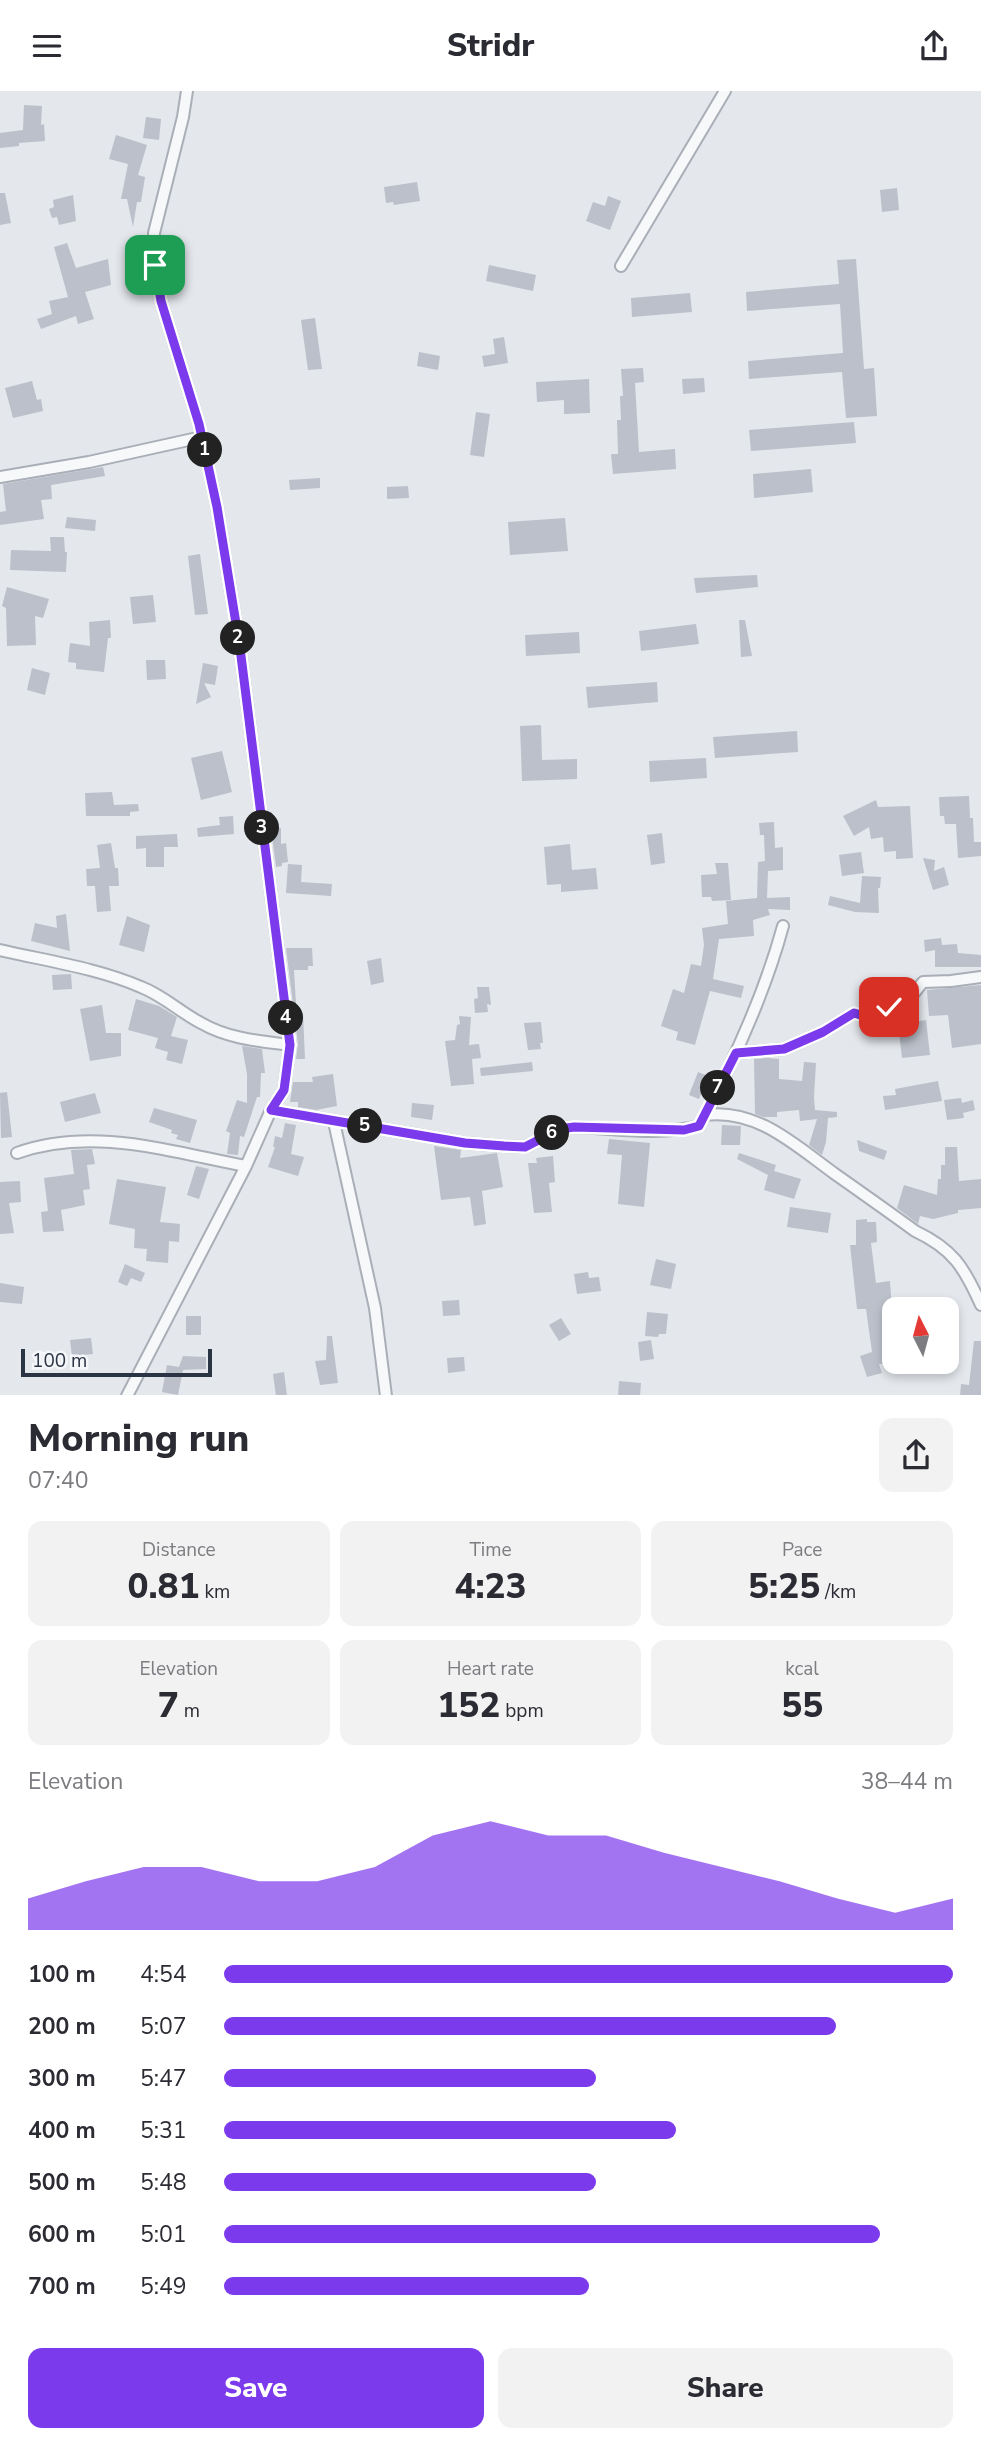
<!DOCTYPE html>
<html lang="en">
<head>
<meta charset="utf-8">
<style>
  :root { --surface:#fff; --page:#f2f2f3; --text:#2b2b33; --muted:#7c7c81; --accent:#7c3aed }
  body { margin:0; font-family:"Nunito Sans",sans-serif; background:var(--page); color:var(--text); height:100vh; display:flex; flex-direction:column; font-size:26px; white-space:nowrap }
  * { box-sizing:border-box; margin:0 }
  p { font-size:23px; color:var(--muted) }
  .icon { flex:none; width:38px; height:38px; fill:none; stroke:currentColor; stroke-width:2; stroke-linecap:round; stroke-linejoin:round }
  .map { position:relative; height:1304px; overflow:hidden }
  .sheet { display:flex; flex-direction:column; background:var(--surface); flex:1 }
  .sheet>* { flex:none }
  .needle { width:46px; rotate:354deg }
  .buttons { position:absolute; left:882px; top:1206px; display:grid; gap:14px }
  .buttons a { display:grid; place-items:center; width:77px; height:77px; border-radius:14px; background:var(--surface); box-shadow:0 4px 10px #0003; font-size:35px }
  .scale { position:absolute; left:21px; bottom:18px; width:191px; box-sizing:border-box; padding-left:7px; border:4px solid #2b3445; border-top:0; font-size:19px; line-height:24px; white-space:nowrap; color:#2b3445; -webkit-text-stroke:5px #f4f6f9; paint-order:stroke }
  .pin { position:absolute; display:grid; place-items:center; width:60px; height:60px; color:#fff; margin:-30px; border-radius:14px; box-shadow:0 4px 10px #0006 }
  .km { position:absolute; width:35px; height:35px; margin:-18px; border-radius:50%; background:#222; color:#fff; font-size:19px; line-height:35px; text-align:center }
  .round { display:grid; place-items:center; flex:none; width:74px; height:74px; border-radius:14px; background:var(--page) }
  .overview { display:flex; align-items:center; justify-content:space-between; height:119px; padding:0 28px }
  h1 { font-size:38px; font-weight:800; line-height:52px }
  .stats { display:grid; grid-template-columns:repeat(3,1fr); gap:10px; height:119px; padding:7px 28px }
  .stats div { display:grid; align-content:center; border-radius:14px; background:var(--page); text-align:center }
  .stats b { font-size:35px; font-weight:800 }
  .stats small { font-size:19px; font-weight:400 }
  .stats p { font-size:19px }
  .chart { height:196px; padding:14px 28px }
  .chart p { display:flex; justify-content:space-between }
  .chart svg { width:100%; height:126px; margin-top:7px; fill:var(--accent); opacity:.7 }
  .cta { display:flex; gap:14px; margin-top:auto; padding:14px 28px }
  .cta a { flex:1; height:80px; border-radius:14px; background:var(--accent); color:#fff; font-size:28px; font-weight:800; line-height:80px; text-align:center }
  .cta a+a { background:var(--page); color:var(--text) }
  ul { padding:0 28px; list-style:none; font-size:23px }
  li { display:grid; grid-template-columns:112px 84px 1fr; align-items:center; height:52px }
  li i { height:18px; border-radius:9px; background:var(--accent) }
  header { display:flex; justify-content:space-between; align-items:center; height:91px; padding:0 28px; background:var(--surface); font-size:32px; font-weight:800 }
  .map>svg:first-child { display:block }
</style>
</head>
<body>
<header><svg class="icon" aria-label="menu" viewBox="0 0 24 24"><path d="M4 6h16M4 12h16M4 18h16"/></svg>Stridr<svg class="icon" aria-label="share" viewBox="0 0 24 24"><path d="M12 15V3M7 8l5-5 5 5M5 13v7h14v-7"/></svg></header>
<div class="map">
<svg width="981" height="1305" viewBox="0 0 981 1305">
  <rect width="100%" height="100%" fill="#e4e7ec"/>
  <path fill="#bbc0ca" d="M24,14L42,15L41,34L44,33L45,50L19,52V55L0,57V42L23,39Z
    M146,26L161,28L159,49L143,47Z
    M116,44L147,54L138,84L145,86L141,111H137L133,136L127,108H121L128,73L109,68Z
    M417,91L420,110L394,114L393,111L386,112L384,96Z
    M897,97L899,119L882,121L880,99Z
    M0,102H5L11,132L0,134Z
    M73,104L76,130L59,134L57,126L52,127L49,118L54,116L53,109Z
    M608,105L621,110L610,139L586,130L593,111L605,115Z
    M67,152L76,177L108,168L111,194L85,201L94,228L78,233L76,225L41,238L37,228L52,223L49,210L68,206L54,156Z
    M856,168L864,278L874,277L877,325L846,327L842,281L749,288L748,270L843,262L840,213L747,220L746,201L839,193L837,169Z
    M489,174L536,184L533,200L486,190Z
    M690,202L692,221L632,226L631,207Z
    M315,227L322,278L308,279L301,229Z
    M504,246L508,272L484,276L482,265L495,263L493,248Z
    M419,261L440,265L438,279L417,275Z
    M643,277L644,291L635,292L639,361L675,358L676,378L613,383L611,363H618L617,329H621L620,305H623L621,278Z
    M704,287L705,301L683,303L682,288Z
    M589,288L590,322L564,323V309L537,311L536,291Z
    M32,290L37,309L41,308L43,320L13,327L5,297Z
    M476,321L490,323L484,366L470,364Z
    M854,331L856,352L751,360L749,339Z
    M103,376L105,385L51,394L52,408L41,409L44,428L0,434V421L6,420L3,393Z
    M811,378L813,401L754,407L753,383Z
    M320,387V397L290,399L289,389Z
    M408,395L409,407L387,408V396Z
    M67,426L96,429L95,440L65,437Z
    M565,427L568,460L510,464L508,431Z
    M50,446H64L65,461H67L66,481L10,479L11,459L51,460Z
    M200,463L208,523L195,524L188,465Z
    M757,484L758,496L696,502L694,487Z
    M7,496L49,508L43,527L35,525L36,554L7,555L6,517L2,515Z
    M153,504L156,531L133,533L130,506Z
    M110,529L111,547H108L104,581L76,578V572L68,571L70,552L90,555L89,531Z
    M739,529H745L752,565L741,566Z
    M696,533L699,553L641,560L639,540Z
    M579,541L580,562L526,565L525,544Z
    M146,569H165L166,588L147,589Z
    M203,572L218,575L215,594L204,592L211,606L196,613Z
    M32,577L50,582L45,604L27,599Z
    M657,591L658,611L588,617L586,596Z
    M541,634L542,669L577,668V688L522,690L520,635Z
    M797,640L798,661L715,667L713,646Z
    M222,660L232,701L201,709L191,667Z
    M706,667L707,687L650,691L649,670Z
    M112,701L114,714L138,713L139,720L130,721V725H86L85,702Z
    M969,705L970,727H973L974,751H981V765L958,767L956,733H945L944,725H940L939,706Z
    M876,709L878,716L910,715L913,767L896,768V760L884,761L883,746L871,748L869,736L854,745L843,725Z
    M233,725L234,743L198,746L197,737L220,734L219,726Z
    M774,731L775,757L783,756V779L768,780L767,807L790,806V819L768,818L770,824L753,829L754,845L719,848L713,888L744,895L741,907L710,900L695,954L676,949L678,941L661,935L673,898L684,902L691,873L701,875L704,854L702,837L728,833L726,810L757,807L758,771L765,770L764,744H760L759,732Z
    M281,737V753L286,752L288,771L282,772V775L276,776L271,738Z
    M662,742L665,772L651,774L647,744Z
    M177,743L178,756H164V776H146V757L136,758V745Z
    M111,752L115,777H118L119,795H109L111,820L97,821L95,795H87L86,778L100,777L97,754Z
    M570,753L572,779L596,777L598,798L561,801V793L547,794L544,756Z
    M861,761L864,782L842,785L839,764Z
    M923,767L935,769L934,780L944,776L949,794L933,799Z
    M715,772H728L731,809L712,810L711,806H702L701,784L717,783Z
    M288,773L302,774L301,791L332,793L331,805L286,802Z
    M862,785L881,786L880,797H878L879,822L855,821L828,814L830,805L860,812Z
    M66,823L70,860L31,850L35,832L57,837L56,825Z
    M127,825L150,834L144,861L119,854Z
    M941,847L942,854L957,853L958,862L981,864V876H935V859L925,861L924,849Z
    M286,857H312L313,875H308V879H294L296,913H293Z
    M381,867L384,891L371,894L367,870Z
    M71,883L72,898L53,899L52,884Z
    M981,894V953L952,957L948,924L929,925L927,899Z
    M477,896H489L491,914L487,913L488,921L475,922L474,908L478,907Z
    M136,908L159,915L177,926L171,945L188,949L182,973L166,969L168,961L155,957L158,947L128,939Z
    M102,914L106,942H121V965L90,970L80,918Z
    M303,922L305,968H296L298,953L294,923Z
    M459,925L471,926L469,954L479,953L481,967L472,968L474,993L451,995L445,950L455,949L457,934L460,933Z
    M926,929L930,964L902,967L898,933Z
    M541,931L543,952H540L541,958L528,959L524,932Z
    M242,955L262,958L265,982H261L260,1006H257L244,1046L240,1045L238,1064L227,1063L230,1042L226,1040L237,1009L247,1012V983Z
    M768,967L779,968V988L802,990L804,971L816,972L814,1006L815,1019L837,1021V1026L828,1027L826,1051L822,1064L809,1054L817,1028L800,1030L799,1019L777,1021V1026H763L755,1023L754,968Z
    M532,971L533,980L481,985L480,977Z
    M698,981L708,985L699,1008L689,1004Z
    M333,983L337,1015L316,1019L298,1016V1011H290L293,991H313L312,986Z
    M938,990L942,1010L885,1019L883,1005L896,1004L895,998Z
    M7,1001L12,1046L1,1047L0,1002Z
    M95,1002L101,1022L65,1031L60,1011Z
    M961,1007L962,1012L973,1009L975,1019L963,1022L964,1027L947,1029L944,1009Z
    M412,1012L434,1014L432,1029L411,1026Z
    M154,1017L197,1029L190,1052L176,1048L178,1044L171,1042L172,1039L149,1031Z
    M285,1032L296,1034L291,1063L304,1066L298,1085L268,1076L275,1056H273L275,1045L282,1047Z
    M722,1034L741,1035L740,1054H721Z
    M609,1048L650,1052L644,1116L618,1113L622,1064L607,1063Z
    M857,1049L887,1060L884,1069L859,1060Z
    M434,1055L461,1059L460,1067L497,1062L503,1096L482,1100L486,1133L474,1135L470,1106L441,1109Z
    M945,1056H957L959,1090L981,1088V1117L958,1119V1122L933,1128L920,1125L918,1133L897,1117L904,1094L937,1104L938,1088H941V1074H945Z
    M92,1058L95,1073L87,1074L90,1098L83,1099L85,1114L61,1119L64,1140L43,1141L41,1121L48,1120L44,1087L74,1083L71,1059Z
    M739,1062L776,1074L774,1080L801,1088L794,1108L764,1099L768,1084L737,1068Z
    M553,1065L555,1091L549,1092L552,1121L534,1122L528,1072H537L536,1067Z
    M196,1075L209,1078L199,1108L187,1104Z
    M117,1088L166,1096L160,1131L180,1133L179,1151L169,1150L168,1172L146,1170L147,1158L134,1157L135,1138L109,1133Z
    M20,1090L21,1111L9,1112L14,1142L0,1143V1091Z
    M790,1116L831,1122L828,1142L787,1136Z
    M867,1128V1131H876L877,1151L871,1152L876,1192L890,1190L892,1220H894V1267H892V1273H879L882,1282L867,1286L860,1265L872,1261L866,1218H857L850,1154H856V1129Z
    M656,1168L676,1173L671,1198L650,1194Z
    M125,1173L145,1182L141,1191L131,1187L127,1195L118,1191Z
    M588,1181L589,1187L599,1186L601,1200L577,1203L574,1183Z
    M0,1192L24,1196L22,1213L0,1211Z
    M459,1209L460,1224L443,1225L442,1210Z
    M647,1221L668,1223L666,1243H659L658,1246L645,1245Z
    M186,1225H201V1244H186Z
    M561,1227L571,1243L559,1250L549,1234Z
    M327,1245H332L338,1292L320,1294L315,1270L326,1269Z
    M91,1247L93,1263L72,1265L70,1249Z
    M651,1249L654,1268L640,1270L638,1251Z
    M974,1250H981V1305H960L961,1293L969,1294Z
    M183,1265L206,1266V1278L183,1279L178,1304L162,1301L167,1274L179,1276Z
    M464,1266L465,1280L448,1282L447,1267Z
    M284,1281L287,1305H276L273,1283Z
    M619,1290L641,1292L640,1305H618Z"/>
  <g fill="none" stroke-linecap="round" stroke-linejoin="round">
    <g stroke="#a9aeb7" stroke-width="14">
      <path id="street" d="M621,175L725,0
        M0,386L89,371L202,346
        M0,859C47,870 97,877 141,896C164,905 180,921 201,932C229,948 259,950 290,954
        M736,962L784,958L823,941L854,922L867,926L907,911L923,891L951,890L981,886
        M271,1019L465,1052L504,1055L525,1056L560,1038L574,1036C615,1037 659,1045 699,1035C733,972 764,905 783,835
        M705,1024C757,1017 796,1055 835,1083C862,1102 889,1121 915,1140C953,1158 964,1176 981,1214
        M334,1031L375,1217L386,1305
        M17,1062C92,1035 171,1061 246,1075
        M127,1305L246,1075L271,1019L284,999L290,954L240,557L217,416L199,333L161,210L155,174L154,142L183,26L187,0"/>
    </g>
    <use href="#street" stroke="#f7f8fa" stroke-width="10"/>
  </g>
  <g fill="none" stroke-linecap="round" stroke-linejoin="round">
    <g stroke="#fff" stroke-width="14">
      <path id="route" d="M155,174L161,210L199,333L217,416L240,557L290,954L284,999L271,1019L465,1052L504,1055L525,1056L560,1038L574,1036L684,1039L699,1035L736,962L784,958L823,941L854,922L867,926L889,916"/>
    </g>
    <use href="#route" stroke="#7c3aed" stroke-width="9"/>
  </g>
</svg>
<div class="buttons">
<a><svg class="needle" viewBox="-14 -14 28 28"><path d="M0-13l5 13h-10z" fill="#e53935"/><path d="M0 13l5-13h-10z" fill="#7c7c81"/></svg></a>
</div>
<div class="scale">100 m</div>
<div class="pin" style="left:155px;top:174px;background:#1e9e55"><svg class="icon" aria-label="arrive" viewBox="0 0 24 24"><path d="M6 21V4h12l-3 4 3 4H6"/></svg></div>
<div class="pin" style="left:889px;top:916px;background:#d93025"><svg class="icon" aria-label="check" viewBox="0 0 24 24"><path d="M5 12l5 5 9-10"/></svg></div>
<b class="km" style="left:205px;top:359px">1</b>
<b class="km" style="left:238px;top:547px">2</b>
<b class="km" style="left:262px;top:737px">3</b>
<b class="km" style="left:286px;top:927px">4</b>
<b class="km" style="left:365px;top:1035px">5</b>
<b class="km" style="left:552px;top:1042px">6</b>
<b class="km" style="left:718px;top:997px">7</b>
</div>
<section class="sheet">
<div class="overview"><div><h1>Morning run</h1><p>07:40</p></div><a class="round"><svg class="icon" aria-label="share" viewBox="0 0 24 24"><path d="M12 15V3M7 8l5-5 5 5M5 13v7h14v-7"/></svg></a></div>
<div class="stats">
<div><p>Distance</p><b>0.81<small> km</small></b></div>
<div><p>Time</p><b>4:23</b></div>
<div><p>Pace</p><b>5:25<small> /km</small></b></div>
</div>
<div class="stats">
<div><p>Elevation</p><b>7<small> m</small></b></div>
<div><p>Heart rate</p><b>152<small> bpm</small></b></div>
<div><p>kcal</p><b>55</b></div>
</div>
<div class="chart"><p><span>Elevation</span>38–44 m</p>
<svg viewBox="0 0 160 44" preserveAspectRatio="none"><path d="M0 44V33L10 27L20 22L30 22L40 27L50 27L60 22L70 11L80 6L90 11L100 11L110 17L120 22L130 27L140 33L150 38L160 33V44z"/></svg>
</div>
<ul>
<li><b>100 m</b>4:54<i style="width:100%"></i></li>
<li><b>200 m</b>5:07<i style="width:84%"></i></li>
<li><b>300 m</b>5:47<i style="width:51%"></i></li>
<li><b>400 m</b>5:31<i style="width:62%"></i></li>
<li><b>500 m</b>5:48<i style="width:51%"></i></li>
<li><b>600 m</b>5:01<i style="width:90%"></i></li>
<li><b>700 m</b>5:49<i style="width:50%"></i></li>
</ul>
<div class="cta"><a>Save</a><a>Share</a></div>
</section>
</body>
</html>
